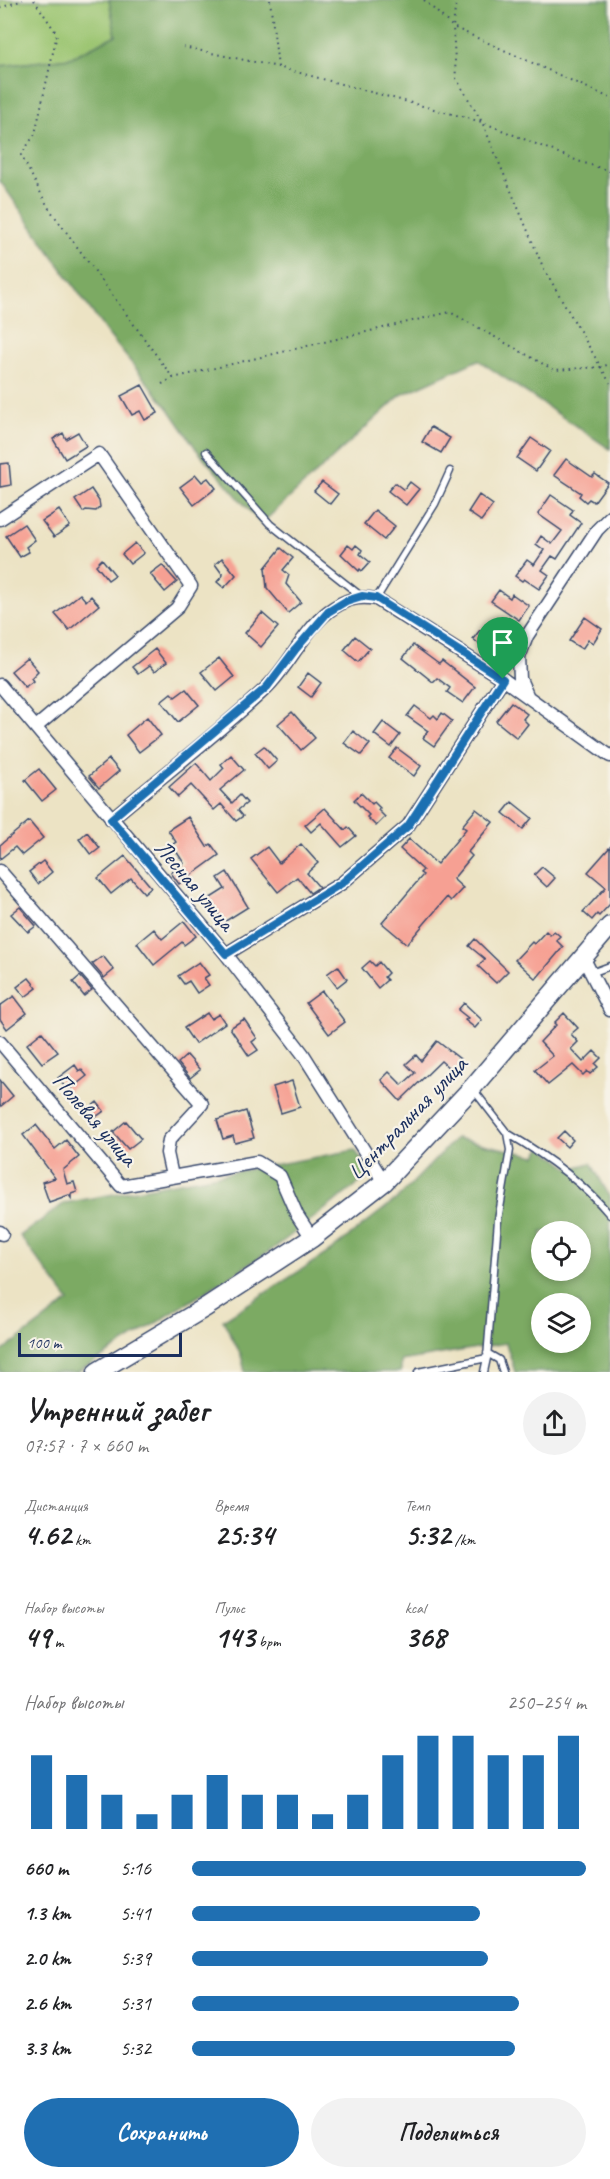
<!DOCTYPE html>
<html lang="ru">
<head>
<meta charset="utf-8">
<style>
  :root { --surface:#fff; --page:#f2f2f2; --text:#202124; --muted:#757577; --accent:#1f6fb2 }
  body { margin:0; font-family:Caveat,sans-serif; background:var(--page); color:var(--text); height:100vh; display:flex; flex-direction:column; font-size:22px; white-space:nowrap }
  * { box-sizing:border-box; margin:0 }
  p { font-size:20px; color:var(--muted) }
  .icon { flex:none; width:33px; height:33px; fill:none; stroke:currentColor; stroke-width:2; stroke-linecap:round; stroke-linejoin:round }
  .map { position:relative; height:1372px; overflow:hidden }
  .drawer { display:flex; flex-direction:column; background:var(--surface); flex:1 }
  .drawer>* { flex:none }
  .tools { position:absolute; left:531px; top:1221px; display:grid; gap:12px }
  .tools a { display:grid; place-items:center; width:60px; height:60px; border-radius:50%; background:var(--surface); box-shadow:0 3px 9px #0003; font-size:30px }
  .scale { position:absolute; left:18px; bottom:15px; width:164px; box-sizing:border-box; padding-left:6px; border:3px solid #1b2f5e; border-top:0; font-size:16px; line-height:21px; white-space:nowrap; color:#1b2f5e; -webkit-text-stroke:4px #f7f3e8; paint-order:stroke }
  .pin { position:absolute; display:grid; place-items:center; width:51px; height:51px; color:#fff; margin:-62px -26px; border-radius:50% 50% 50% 0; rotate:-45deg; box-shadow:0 0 6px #0007 }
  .pin .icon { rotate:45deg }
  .round { display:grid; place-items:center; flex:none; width:63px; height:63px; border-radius:32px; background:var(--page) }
  .headline { display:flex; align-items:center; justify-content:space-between; height:102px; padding:0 24px }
  h1 { font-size:33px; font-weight:700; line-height:45px }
  .stats { display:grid; grid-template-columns:repeat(3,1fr); gap:9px; height:102px; padding:6px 24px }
  .stats div { display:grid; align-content:center }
  .stats b { font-size:30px; font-weight:700 }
  .stats small { font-size:16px; font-weight:400 }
  .stats p { font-size:16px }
  .chart { height:168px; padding:12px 24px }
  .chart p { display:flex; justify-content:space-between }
  .chart svg { width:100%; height:108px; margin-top:6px; stroke:var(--accent); stroke-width:6 }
  .button { display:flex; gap:12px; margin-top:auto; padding:12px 24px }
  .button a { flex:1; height:69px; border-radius:36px; background:var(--accent); color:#fff; font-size:24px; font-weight:700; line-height:69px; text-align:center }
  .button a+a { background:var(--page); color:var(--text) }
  ul { padding:0 24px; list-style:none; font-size:20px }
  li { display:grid; grid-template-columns:96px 72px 1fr; align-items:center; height:45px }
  li i { height:15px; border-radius:8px; background:var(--accent) }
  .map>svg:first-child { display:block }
</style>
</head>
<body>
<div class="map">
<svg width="610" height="1372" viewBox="0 0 610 1372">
  <rect width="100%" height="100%" fill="#f7f3e8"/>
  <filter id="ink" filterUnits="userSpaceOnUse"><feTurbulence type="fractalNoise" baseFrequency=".0167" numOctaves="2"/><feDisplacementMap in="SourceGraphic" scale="12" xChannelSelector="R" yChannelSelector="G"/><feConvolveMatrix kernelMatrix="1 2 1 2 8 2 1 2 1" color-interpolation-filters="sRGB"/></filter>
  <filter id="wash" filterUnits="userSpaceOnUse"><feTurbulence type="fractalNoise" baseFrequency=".008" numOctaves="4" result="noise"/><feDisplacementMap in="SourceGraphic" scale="24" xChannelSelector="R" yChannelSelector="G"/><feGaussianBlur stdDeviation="1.35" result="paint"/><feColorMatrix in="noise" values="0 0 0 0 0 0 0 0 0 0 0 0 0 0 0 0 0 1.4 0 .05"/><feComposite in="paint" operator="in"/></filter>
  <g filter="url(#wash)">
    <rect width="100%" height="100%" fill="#ece3c4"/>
    <path fill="#9bc571" stroke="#5b7a68" stroke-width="1.5" d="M0,0H109L116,35L70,58L0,66Z"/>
    <path fill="#7caa63" stroke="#4c6c60" stroke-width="1.5" fill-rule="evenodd" d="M109,0H610V449L478,360L401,395L261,524L197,450L169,409L107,333L0,181V66L70,58L116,35Z
      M456,1138L536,1156L542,1147L570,1169L591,1163L610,1197V1372H515L506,1343L401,1361V1372H245L241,1355L223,1320L329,1252L399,1197ZM542,1232H580V1270H542ZM542,1304H580V1342H542Z
      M355,1150L371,1174L273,1249L96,1361L77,1372H0V1353L69,1301L20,1236L65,1203Z"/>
    <g id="blocks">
      <path fill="#f6a093" d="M142,385L158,413L145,420L140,411L132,415L121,396Z
        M431,427L450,438L441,453L422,442Z
        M78,432L86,446L65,459L53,439L63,433L66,439Z
        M531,438L550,451L536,471L517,458Z
        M566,459L592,477L595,474L608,483L594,502L589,499L586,502L579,496L581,493L554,475Z
        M9,463L11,485L0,487V464Z
        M196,475L202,482L208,478L216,488L194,505L180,487Z
        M322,482L338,494L330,504L314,491Z
        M410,482L419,489L406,505L388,491L395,483L404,490Z
        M91,489L99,501L100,507L96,511L86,510L83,512L75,500Z
        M479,495L493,505L481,521L468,512Z
        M551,495L573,510L570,515L581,523L557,559L552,556L542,570L549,575L539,589L524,579L522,581L515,576L527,560L534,565L544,550L536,544L541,536L552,544L562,531L538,514Z
        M59,510L70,526L54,537L42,521Z
        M375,510L395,526L384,540L364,524Z
        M24,524L35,540L26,547L29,552L20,557L6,536Z
        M135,543L144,553L130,564L122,554Z
        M348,545L353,549L356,545L362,550L360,554L370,562L362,571L360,569L359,571L341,554Z
        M281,548L293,558L283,570L289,575L286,584L301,602L288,613L267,588L265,568Z
        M222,558L236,575L224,588L217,582L223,575L215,564Z
        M102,559L115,575L108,580L96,565Z
        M162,565L177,582L165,592L150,574Z
        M499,590L510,598L512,594L529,606L519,620L491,601Z
        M80,594L86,601L91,596L99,605L69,630L55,614Z
        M262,613L278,627L261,647L245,633Z
        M585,617L602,629L593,643L588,640L582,649L569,641Z
        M480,630L487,635L490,630L503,640L493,655L473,639Z
        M355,636L370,648L358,662L344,650Z
        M413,645L436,662L439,664L442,661L475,687L463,703L447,692L450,688L437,678L433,682L403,658Z
        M155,649L166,663L154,672L149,666L138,674L132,667Z
        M27,658L38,671L31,678L33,681L25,687L11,671Z
        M219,658L234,677L217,691L201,672Z
        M308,673L321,683L311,697L298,687Z
        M186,689L199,705L178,722L161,701L171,693L175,697Z
        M511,702L527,714L523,719L528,724L517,738L496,721Z
        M415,706L431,718L434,715L438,719L442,713L452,721L434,746L423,738L428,731L407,716Z
        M292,712L315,738L301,750L278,724Z
        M147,717L161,735L139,752L126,735Z
        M383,722L400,735L391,747L374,734Z
        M353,731L370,744L361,755L344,743Z
        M264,746L277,761L268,769L255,753Z
        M397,748L421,766L414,776L389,758Z
        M231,755L244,770L220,790L232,803L240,795L247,803L238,810L243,816L236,821L221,804L214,810L191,785L178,797L169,787L196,763L211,781L224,768L221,764Z
        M109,759L119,771L99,788L89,776Z
        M39,769L56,790L42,801L25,780Z
        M361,793L372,804L374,802L380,808L378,810L385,817L376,826L367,817L369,815L354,800Z
        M512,802L532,818L523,829L503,813Z
        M325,808L345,830L348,827L356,836L342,847L321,823L311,832L305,825Z
        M476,809L493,822L468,852L472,856L453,879L463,888L451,901L447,897L407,944L382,923L423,875L420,873L423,870L400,849L409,839L437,864L466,829L462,826Z
        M188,817L207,847L211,844L219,855L179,884L171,873L184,863L172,845L176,842L168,830Z
        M29,821L43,838L22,855L15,847L0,859V845Z
        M87,832L100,848L91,855L79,839Z
        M301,844L318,863L307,873L319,887L310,893L297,877L278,892L251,859L267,847L279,863Z
        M610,847V904L599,916L597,914L592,920L583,912L606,887L588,872Z
        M125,856L151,887L144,893L131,878L111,894L98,878Z
        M43,861L52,872L38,884L29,872Z
        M542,867L555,878L547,887L534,875Z
        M227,872L248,907L224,922L209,899L225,889L218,878Z
        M20,907L36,926L28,932L11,914Z
        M184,921L196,936L184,945L182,942L154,965L137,943L154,929L162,939Z
        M546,931L550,935L554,931L560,936L556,940L563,947L536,979L515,960L532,942L534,944Z
        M475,939L508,971L496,983L478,966L485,959L469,946Z
        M103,956L114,970L104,978L92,964Z
        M370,961L375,966L379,962L388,973L384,977L387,980L378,988L362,968Z
        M199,962L209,975L204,978L209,985L197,993L189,981L184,984L178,976Z
        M338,966L347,979L337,987L327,974Z
        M80,976L92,990L84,996L73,982Z
        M29,978L37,988L25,997L17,987Z
        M322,991L345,1022L329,1034L306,1003Z
        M14,996L27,1013L7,1029L0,1019V1006Z
        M464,1003L482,1020L475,1028L465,1020L468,1018L458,1010Z
        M207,1013L211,1019L219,1014L225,1023L195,1044L184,1028Z
        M564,1013L578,1028L571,1034L578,1042L571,1049L583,1062L594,1051L601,1058L595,1064L598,1067L590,1074L587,1071L583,1075L573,1065L548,1085L535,1070L553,1056L540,1042L556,1025L554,1023Z
        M244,1019L257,1038L252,1042L258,1050L249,1056L230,1028Z
        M42,1032L58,1052L42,1063L27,1044Z
        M437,1041L460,1059L458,1062L464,1066L457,1075L441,1061L400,1101L381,1080L389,1072L402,1085L415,1073L406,1064L416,1055L421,1061Z
        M187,1055L200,1070L190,1078L178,1063Z
        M75,1065L79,1071L81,1069L87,1076L68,1091L58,1078Z
        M0,1080L13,1096L0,1107Z
        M292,1081L300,1107L281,1113L273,1087Z
        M97,1102L104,1111L93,1119L86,1111Z
        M246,1111L254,1138L235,1143L233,1136L223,1139L217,1120Z
        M126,1121L141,1139L128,1149L113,1132Z
        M36,1125L55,1149L66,1140L79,1157L63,1170L67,1184L74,1182L77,1192L71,1194V1198L69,1195L49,1202L42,1182L55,1178L23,1135Z
        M564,1131L573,1140L567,1147L557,1138Z"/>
    </g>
  </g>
  <g filter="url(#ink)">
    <use href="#blocks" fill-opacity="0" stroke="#3a4a6d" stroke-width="1.5"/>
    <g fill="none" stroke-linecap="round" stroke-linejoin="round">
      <g stroke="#3a4a6d" stroke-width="9">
        <path id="service" d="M206,452L270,524L361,596
          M376,599L435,504L450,471
          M591,973L610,966
          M507,1133C545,1155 582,1181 610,1215
          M487,1353L499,1360L503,1372
          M418,1372L487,1358L498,1220L510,1150L507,1133L473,1089
          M484,1372L487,1358"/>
      </g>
      <g stroke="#3a4a6d" stroke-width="15">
        <path id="minor" d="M0,519L99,454L191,586L177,608L36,727
          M0,685L226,954L303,1054L384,1182
          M527,695L520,679L519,657L527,636L597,530L610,517
          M111,819C162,776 216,735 265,689C289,667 303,631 329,611C344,600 358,595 376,599L503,679L610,756
          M0,871L202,1104L169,1140L167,1153L172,1176
          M226,954L342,883L408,826L503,679
          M583,957L610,1010
          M0,1042L121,1186L257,1162L280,1176L297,1215L312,1238
          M0,1232L2,1234"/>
      </g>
      <g stroke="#3a4a6d" stroke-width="21">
        <path id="secondary" d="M97,1372L206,1307L312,1238L384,1182L472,1088L610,926"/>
      </g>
      <path stroke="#3a4a6d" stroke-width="2" stroke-dasharray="1.5 4.5" stroke-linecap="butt" d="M34,0L57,34L35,134L21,155L48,207L173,378
        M270,0L278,67L482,122L578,161L610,171
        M424,0L453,27L610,98
        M456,0L453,27L456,78L482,122L543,267L610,383
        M0,8L23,0
        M183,47L278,67
        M162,384L173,378L450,312L554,370L601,367L610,364"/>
      <use href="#service" stroke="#fff" stroke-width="6"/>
      <use href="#minor" stroke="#fff" stroke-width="12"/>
      <use href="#secondary" stroke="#fff" stroke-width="18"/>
    </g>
  </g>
  <g fill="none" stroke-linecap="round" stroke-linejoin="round" filter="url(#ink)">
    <g stroke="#fff" stroke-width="12">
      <path id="route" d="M362,596L376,598L503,679L408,826L342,883L226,954L111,819L267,687L295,650L328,612L346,601Z"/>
    </g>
    <use href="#route" stroke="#1f6fb2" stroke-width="8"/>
  </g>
  <g text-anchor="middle" stroke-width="4.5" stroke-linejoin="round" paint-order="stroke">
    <g font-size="24" fill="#1b2f5e" stroke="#f7f3e8">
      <text transform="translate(195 885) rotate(50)" y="8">Лесная улица</text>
      <text transform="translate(407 1118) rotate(-46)" y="8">Центральная улица</text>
      <text transform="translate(95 1119) rotate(49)" y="8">Полевая улица</text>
    </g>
  </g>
</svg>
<div class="tools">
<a><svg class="icon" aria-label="locate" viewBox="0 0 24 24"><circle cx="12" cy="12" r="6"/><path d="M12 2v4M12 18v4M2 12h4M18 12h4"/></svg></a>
<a><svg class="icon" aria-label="layers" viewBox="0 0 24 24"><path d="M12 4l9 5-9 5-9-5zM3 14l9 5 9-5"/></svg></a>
</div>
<div class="scale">100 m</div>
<div class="pin" style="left:503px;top:679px;background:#1e9e55"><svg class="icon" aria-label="arrive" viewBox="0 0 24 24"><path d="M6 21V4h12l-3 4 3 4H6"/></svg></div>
</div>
<section class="drawer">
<div class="headline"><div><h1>Утренний забег</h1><p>07:57 · 7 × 660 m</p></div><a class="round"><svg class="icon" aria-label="share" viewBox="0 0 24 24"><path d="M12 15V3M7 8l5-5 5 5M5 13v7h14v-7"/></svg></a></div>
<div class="stats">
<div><p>Дистанция</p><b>4.62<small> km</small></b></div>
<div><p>Время</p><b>25:34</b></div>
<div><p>Темп</p><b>5:32<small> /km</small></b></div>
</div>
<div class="stats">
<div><p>Набор высоты</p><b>49<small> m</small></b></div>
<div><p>Пульс</p><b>143<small> bpm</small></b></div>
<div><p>kcal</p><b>368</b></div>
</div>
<div class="chart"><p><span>Набор высоты</span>250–254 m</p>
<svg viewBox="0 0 160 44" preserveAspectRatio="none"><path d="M5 44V14M15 44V22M25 44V30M35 44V38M45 44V30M55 44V22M65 44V30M75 44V30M85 44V38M95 44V30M105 44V14M115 44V6M125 44V6M135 44V14M145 44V14M155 44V6"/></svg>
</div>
<ul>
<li><b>660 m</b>5:16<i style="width:100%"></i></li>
<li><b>1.3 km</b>5:41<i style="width:73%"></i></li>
<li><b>2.0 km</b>5:39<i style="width:75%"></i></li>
<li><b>2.6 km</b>5:31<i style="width:83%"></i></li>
<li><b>3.3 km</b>5:32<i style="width:82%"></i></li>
</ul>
<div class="button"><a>Сохранить</a><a>Поделиться</a></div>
</section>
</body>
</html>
